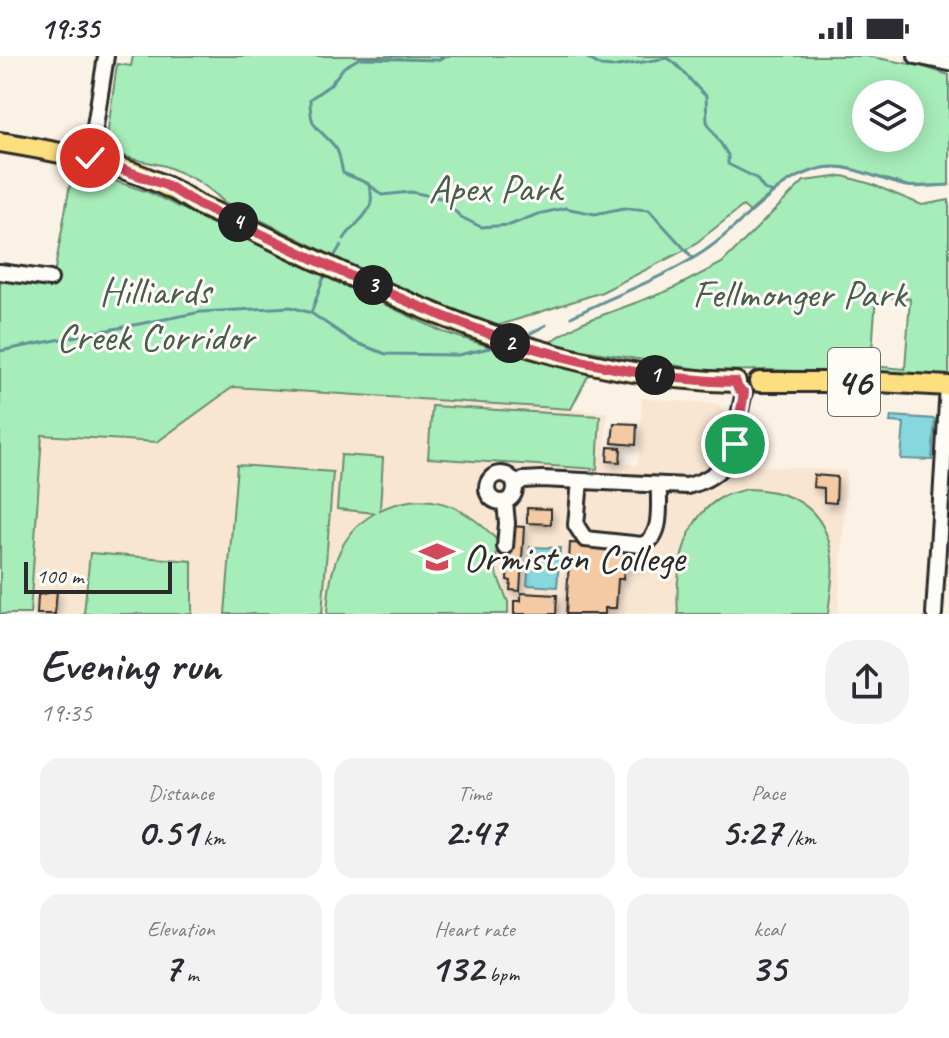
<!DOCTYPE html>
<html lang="en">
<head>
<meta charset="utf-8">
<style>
  :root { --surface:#fff; --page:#f2f2f3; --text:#2b2b33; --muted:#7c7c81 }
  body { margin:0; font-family:Caveat,sans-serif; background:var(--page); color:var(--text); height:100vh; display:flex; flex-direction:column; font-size:30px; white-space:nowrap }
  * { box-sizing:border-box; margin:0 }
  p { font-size:26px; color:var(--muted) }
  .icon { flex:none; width:44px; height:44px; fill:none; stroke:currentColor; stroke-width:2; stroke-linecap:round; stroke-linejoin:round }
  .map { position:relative; height:558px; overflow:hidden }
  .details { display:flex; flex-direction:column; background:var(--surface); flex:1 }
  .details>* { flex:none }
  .tools { position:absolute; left:852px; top:24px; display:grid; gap:16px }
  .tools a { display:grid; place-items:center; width:72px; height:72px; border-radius:50%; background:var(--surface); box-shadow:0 4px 20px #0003; font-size:40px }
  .scale { position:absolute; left:24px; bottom:20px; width:148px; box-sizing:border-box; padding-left:8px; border:4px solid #2b2b2b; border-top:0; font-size:22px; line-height:28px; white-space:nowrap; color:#2b2b2b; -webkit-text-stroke:6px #fdfcf7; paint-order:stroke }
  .pin { position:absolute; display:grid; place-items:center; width:68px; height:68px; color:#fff; margin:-34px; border:4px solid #fff; border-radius:50%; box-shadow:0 2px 8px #0007 }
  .km { position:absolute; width:40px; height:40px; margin:-20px; border-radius:50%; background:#222; color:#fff; font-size:22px; line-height:40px; text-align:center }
  .round { display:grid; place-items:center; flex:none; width:84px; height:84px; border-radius:32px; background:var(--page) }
  .summary { display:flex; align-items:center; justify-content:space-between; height:136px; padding:0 40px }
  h1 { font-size:44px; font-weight:800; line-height:60px }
  .stats { display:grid; grid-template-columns:repeat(3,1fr); gap:12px; height:136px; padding:8px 40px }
  .stats div { display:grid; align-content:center; border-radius:20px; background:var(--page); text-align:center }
  .stats b { font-size:40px; font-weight:800 }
  .stats small { font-size:22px; font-weight:400 }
  .stats p { font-size:22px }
  .status { display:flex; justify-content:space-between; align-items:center; height:56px; padding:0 40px; background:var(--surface); direction:ltr }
  .status svg { height:22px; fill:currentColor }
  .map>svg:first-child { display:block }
</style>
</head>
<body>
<div class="status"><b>19:35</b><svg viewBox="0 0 49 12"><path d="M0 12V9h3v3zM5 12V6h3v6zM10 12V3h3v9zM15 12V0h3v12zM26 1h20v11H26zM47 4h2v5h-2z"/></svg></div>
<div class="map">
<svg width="949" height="558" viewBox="0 0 949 558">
  <defs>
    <filter id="shadow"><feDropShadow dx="3" dy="5" stdDeviation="4" flood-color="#0004"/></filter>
  </defs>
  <rect width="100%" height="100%" fill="#fbf2e6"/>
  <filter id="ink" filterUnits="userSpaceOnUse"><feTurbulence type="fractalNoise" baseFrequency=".0125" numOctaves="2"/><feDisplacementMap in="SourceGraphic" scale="16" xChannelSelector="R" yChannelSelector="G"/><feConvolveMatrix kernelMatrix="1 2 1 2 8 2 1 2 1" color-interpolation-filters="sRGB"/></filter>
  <g filter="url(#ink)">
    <path fill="#f9e6d2" d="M233,331L607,356L604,406L638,409L642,342L719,348L723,356L722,386L751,392L750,409L847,415L838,558H30L41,379L157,386Z"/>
    <path fill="#a7edb9" stroke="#698c72" stroke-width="2" fill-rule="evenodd" d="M133,0H866L921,10L949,19V129L909,130L844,111L821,112L788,125L751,157L743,150L691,191L602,236L494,271L441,253L224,146C213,135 203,127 188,120C181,117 173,113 165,110C145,104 113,105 107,81L117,8L131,10ZM866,38H910V82H866Z
      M73,111L148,136L443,276L530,303L589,318L571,353L233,331L157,386L42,379L30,558H0V209L54,219Z
      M843,120L871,128L922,149L949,144V321L770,314L709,315L547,288L581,267L670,234L722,207L804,125ZM876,240L910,243L905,313L871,310Z
      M432,350L600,360L597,413L428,402Z
      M341,399L383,402L380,454C427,432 464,449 497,484L496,516L508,546V558H327C329,517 337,479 375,457L337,453Z
      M237,409L333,416L322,558H225Z
      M748,433C789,434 823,450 831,495C835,515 830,538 828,558H678C675,516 682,461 724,440C731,437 740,435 748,433Z
      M90,497L192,505V558H84Z"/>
    <path fill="#86d7de" stroke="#629296" stroke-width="2" d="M891,360L935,363L932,404L901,403L904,367L890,366Z
      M530,491L560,492L557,531L527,529Z"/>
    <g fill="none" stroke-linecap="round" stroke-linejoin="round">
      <path stroke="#629296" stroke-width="3" d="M445,0L438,4L360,2L344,11L330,29L310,43C310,76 318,69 336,92C340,98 341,109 343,117L367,127L382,139L411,136L441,142L461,161L481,171L510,169L538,158L565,152L595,158L624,152L649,154L693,202
        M584,0L601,10L612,11L668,2C684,13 692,28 706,40L707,66L728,99V108L756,122L764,133L773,137
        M344,183C356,164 379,156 369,130
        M335,199L341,189
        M311,257L324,221
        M571,261C614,239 662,223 703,196C744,170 773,121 823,112C851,107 879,124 906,130C919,132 935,130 949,129
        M522,282L546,269
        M0,295L201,256L291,251L311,257L354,286L386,298L458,299L499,290"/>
    </g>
    <path fill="#f3caa3" stroke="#2b2b2b" stroke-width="2" filter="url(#shadow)" d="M614,367L637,368L636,389L612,387Z
      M608,391L621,392L620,406L607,405Z
      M814,419L837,421L836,447L824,446V432L813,431Z
      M527,452L551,453V468L527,467Z
      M510,470L524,471L520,535L510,534L511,525L507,524Z
      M570,487L641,491L640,509L624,508L623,523H618L616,552H605V558H566Z
      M57,535L55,558H37L38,539Z
      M521,537L557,539L556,558H514V545H521Z"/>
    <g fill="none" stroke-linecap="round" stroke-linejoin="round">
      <g stroke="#2b2b2b" stroke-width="20">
        <path id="minor" d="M916,0L949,7
          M90,102L106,0
          M0,216L50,223
          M487 432a14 14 0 1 1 28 0a14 14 0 1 1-28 0Z
          M580,425L576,469L585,483L642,489C664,481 658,448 659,429
          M515,430L523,424L542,423L687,430C742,416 732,380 744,337
          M505,446L507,467L505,491
          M934,558L948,330"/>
      </g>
      <g stroke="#2b2b2b" stroke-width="24">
        <path id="major" d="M0,86C70,98 139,109 199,149C377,231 535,322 736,326
          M759,326H878L949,330"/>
      </g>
      <use href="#minor" stroke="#fdfcf7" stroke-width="14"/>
      <use href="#major" stroke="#fddf80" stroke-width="18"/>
    </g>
  </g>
  <g fill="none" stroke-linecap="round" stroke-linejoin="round" filter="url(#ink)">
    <g stroke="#fff" stroke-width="16">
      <path id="route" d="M90,102L166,129L199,149C378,231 534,321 736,326L738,333L744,337L735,388"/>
    </g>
    <use href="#route" stroke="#d1495b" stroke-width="10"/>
  </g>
  <defs>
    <g id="school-bare" transform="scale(2.76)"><path d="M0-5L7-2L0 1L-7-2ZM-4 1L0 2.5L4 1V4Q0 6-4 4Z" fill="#d1495b" stroke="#fdfcf7" stroke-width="2.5" paint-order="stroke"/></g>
  </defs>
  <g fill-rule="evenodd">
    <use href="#school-bare" x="437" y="501"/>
  </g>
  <g text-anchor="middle" stroke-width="6" stroke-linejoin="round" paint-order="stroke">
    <rect fill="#fdfcf7" stroke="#6a6a68" stroke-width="2" x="828" y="292" width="52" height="68" rx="6"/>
    <g font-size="38" font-weight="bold" fill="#2b2b2b">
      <text x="854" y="339">46</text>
    </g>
    <g font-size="40" fill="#4a5c4e" stroke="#fdfcf7">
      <text x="495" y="145">Apex Park</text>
      <text x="155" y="248">Hilliards<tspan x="155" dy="46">Creek Corridor</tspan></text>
      <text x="799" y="251">Fellmonger Park</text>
    </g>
    <g font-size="40" fill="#2b2b2b" stroke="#fdfcf7" text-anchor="start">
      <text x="463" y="515">Ormiston College</text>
    </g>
  </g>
</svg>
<div class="tools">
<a><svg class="icon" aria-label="layers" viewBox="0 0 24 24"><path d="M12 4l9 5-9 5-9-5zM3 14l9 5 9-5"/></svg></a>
</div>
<div class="scale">100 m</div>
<div class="pin" style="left:735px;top:388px;background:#1e9e55"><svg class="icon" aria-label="arrive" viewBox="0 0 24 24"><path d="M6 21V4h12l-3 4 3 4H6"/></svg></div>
<div class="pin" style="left:90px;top:102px;background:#d93025"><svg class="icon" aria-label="check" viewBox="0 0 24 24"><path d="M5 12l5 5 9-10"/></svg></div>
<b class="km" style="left:655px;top:319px">1</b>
<b class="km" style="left:510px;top:287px">2</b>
<b class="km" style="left:373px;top:229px">3</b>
<b class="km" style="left:238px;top:166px">4</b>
</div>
<section class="details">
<div class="summary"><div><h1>Evening run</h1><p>19:35</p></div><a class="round"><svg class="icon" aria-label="share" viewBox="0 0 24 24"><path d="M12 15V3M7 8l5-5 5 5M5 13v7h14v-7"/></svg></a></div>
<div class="stats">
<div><p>Distance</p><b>0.51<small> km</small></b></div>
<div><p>Time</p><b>2:47</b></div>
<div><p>Pace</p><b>5:27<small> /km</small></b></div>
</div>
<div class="stats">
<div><p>Elevation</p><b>7<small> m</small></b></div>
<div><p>Heart rate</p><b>132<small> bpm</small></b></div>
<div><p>kcal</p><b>35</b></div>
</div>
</section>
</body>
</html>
